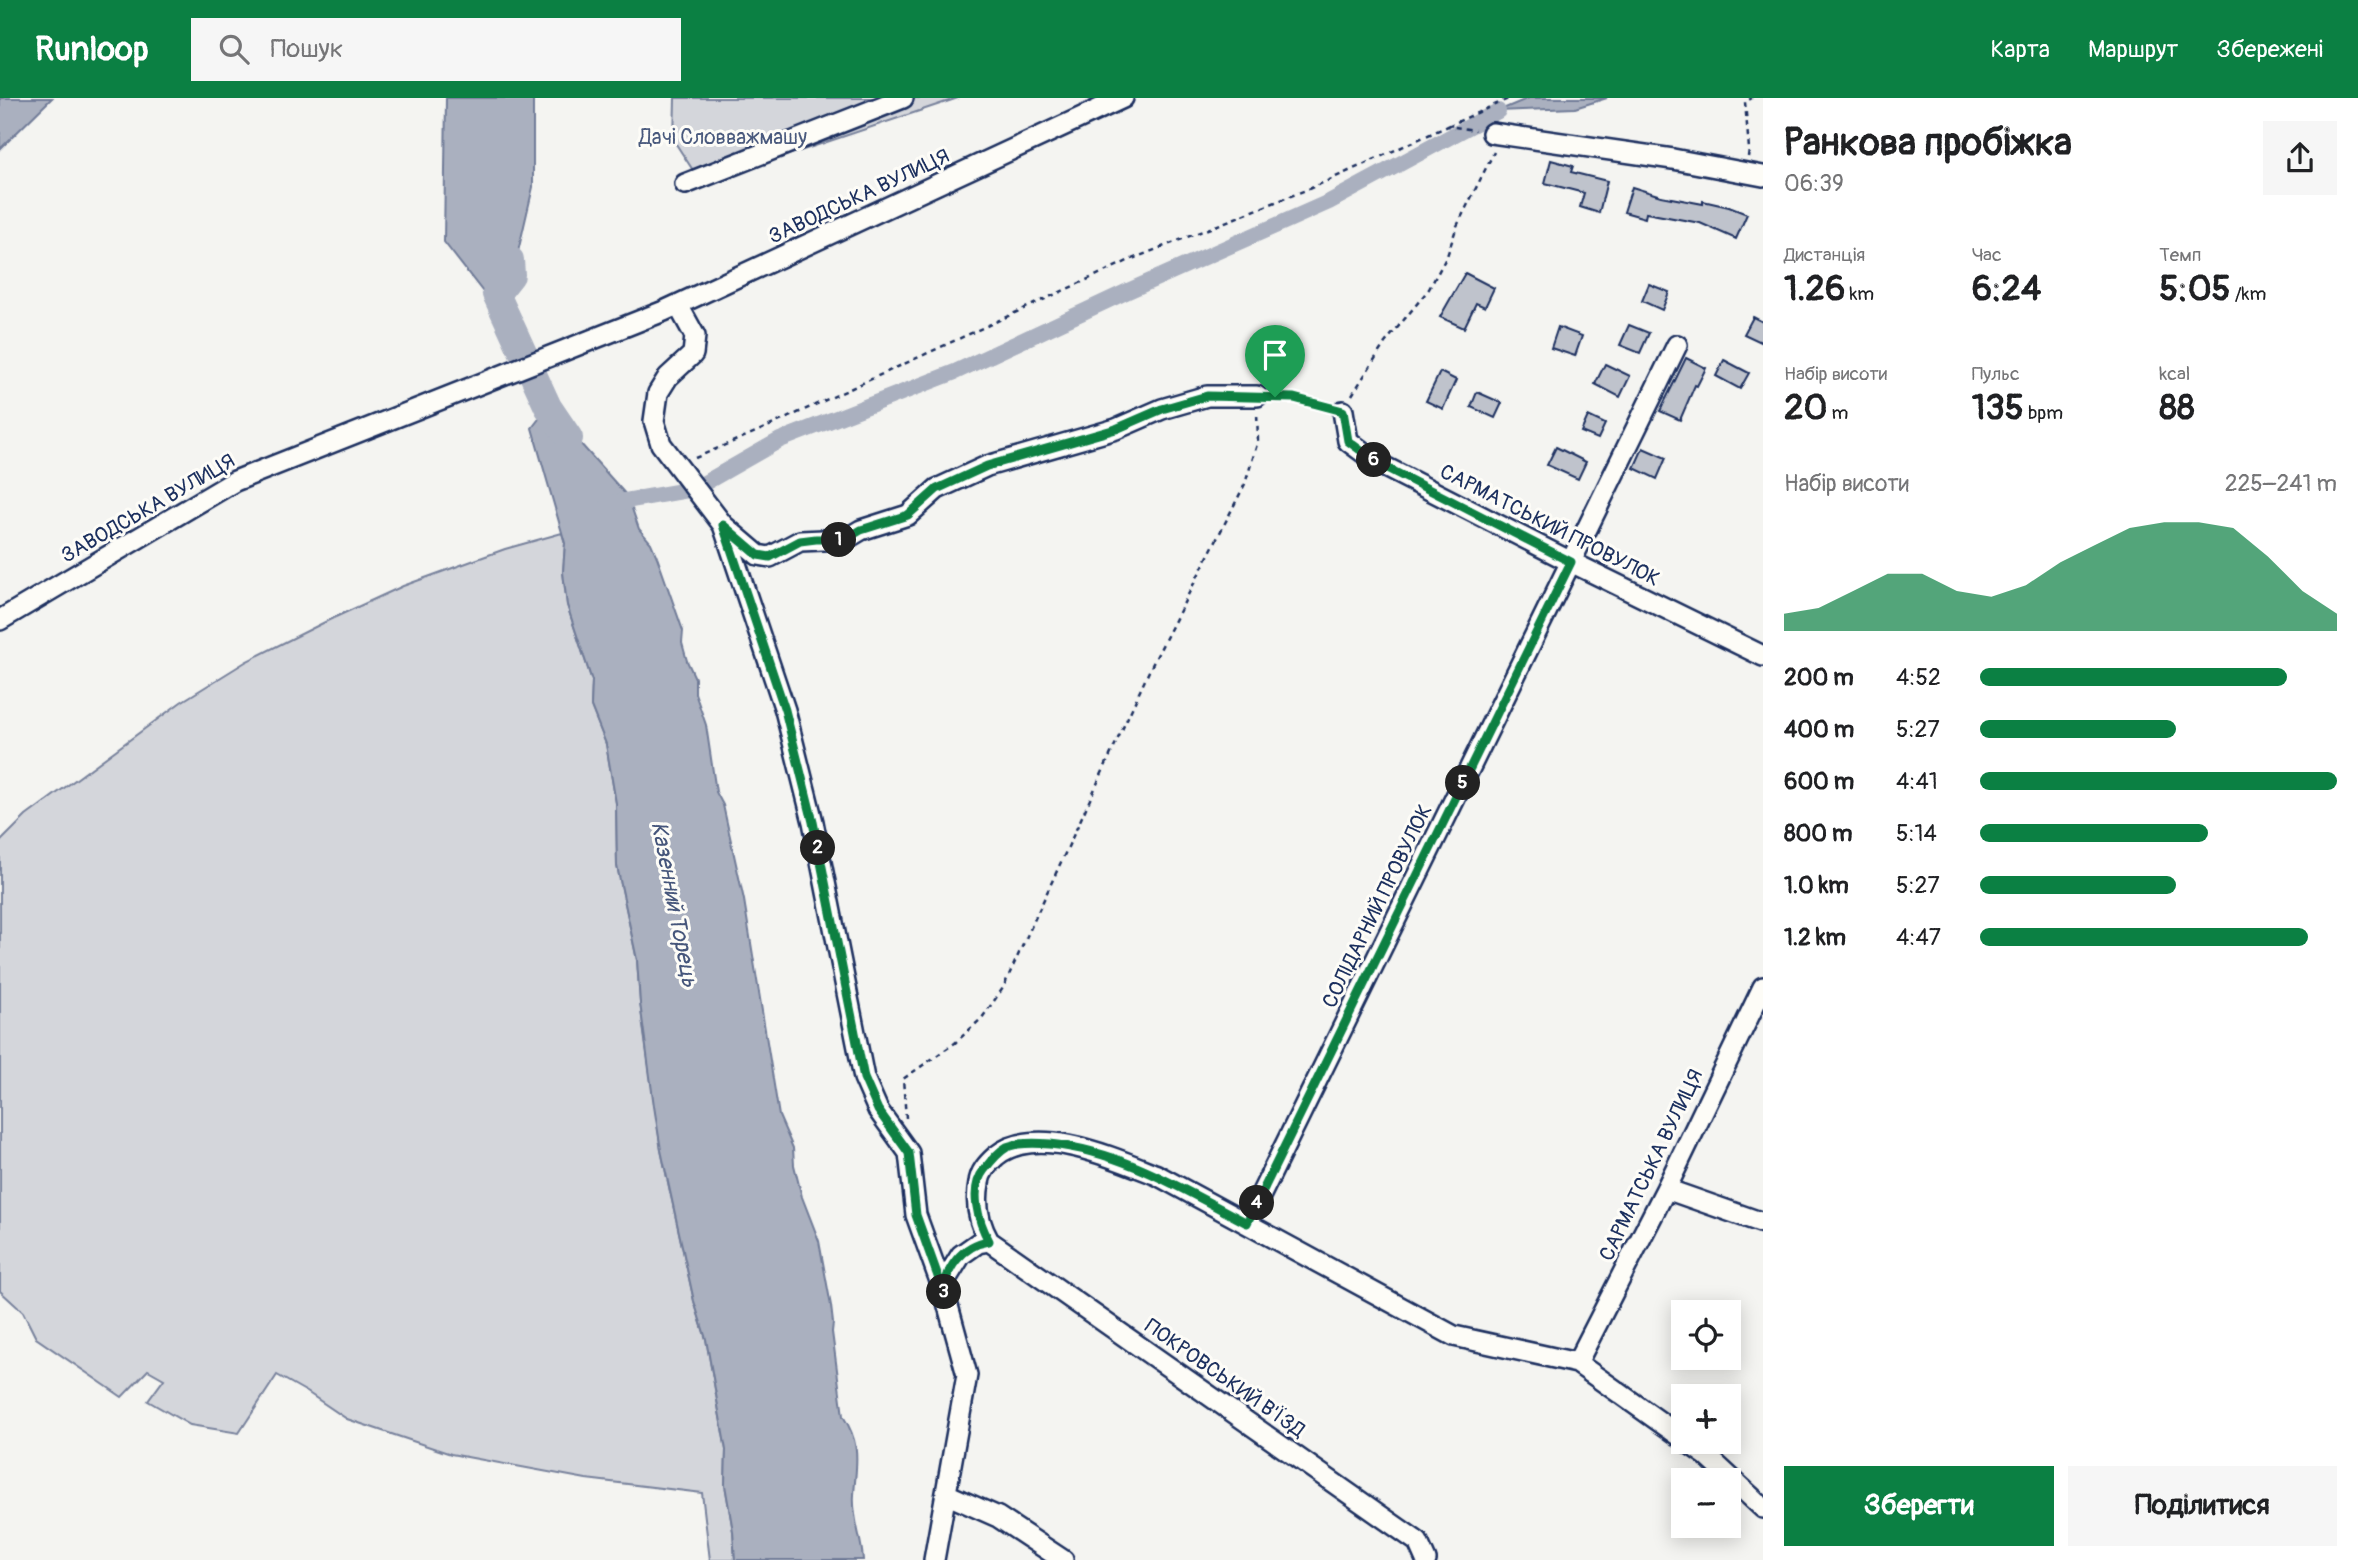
<!DOCTYPE html>
<html lang="uk">
<head>
<meta charset="utf-8">
<style>
  :root { --surface:#fff; --page:#f6f6f6; --text:#202124; --muted:#757577; --accent:#0b8043 }
  body { margin:0; font-family:Pangolin,sans-serif; background:var(--page); color:var(--text); height:100vh; display:flex; flex-direction:column; font-size:26px; white-space:nowrap }
  * { box-sizing:border-box; margin:0 }
  p { font-size:23px; color:var(--muted) }
  .icon { flex:none; width:38px; height:38px; fill:none; stroke:currentColor; stroke-width:2; stroke-linecap:round; stroke-linejoin:round }
  .map { position:relative; flex:1; overflow:hidden }
  .side { display:flex; flex-direction:column; background:var(--surface); width:595px }
  .side>* { flex:none }
  .controls { position:absolute; left:1671px; top:1202px; display:grid; gap:14px }
  .controls a { display:grid; place-items:center; width:70px; height:70px; border-radius:0px; background:var(--surface); box-shadow:0 4px 18px #0003; font-size:35px }
  .pin { position:absolute; display:grid; place-items:center; width:60px; height:60px; color:#fff; margin:-72px -30px; border-radius:50% 50% 50% 0; rotate:-45deg; box-shadow:0 0 7px #0007 }
  .pin .icon { rotate:45deg }
  .km { position:absolute; width:35px; height:35px; margin:-18px; border-radius:50%; background:#222; color:#fff; font-size:19px; line-height:35px; text-align:center }
  .round { display:grid; place-items:center; flex:none; width:74px; height:74px; border-radius:0px; background:var(--page) }
  .head { display:flex; align-items:center; justify-content:space-between; height:119px; padding:0 21px }
  h1 { font-size:38px; font-weight:700; line-height:52px }
  .metrics { display:grid; grid-template-columns:repeat(3,1fr); gap:10px; height:119px; padding:7px 21px }
  .metrics div { display:grid; align-content:center }
  .metrics b { font-size:35px; font-weight:700 }
  .metrics small { font-size:19px; font-weight:400 }
  .metrics p { font-size:19px }
  .chart { height:196px; padding:14px 21px }
  .chart p { display:flex; justify-content:space-between }
  .chart svg { width:100%; height:126px; margin-top:7px; fill:var(--accent); opacity:.7 }
  .action { display:flex; gap:14px; margin-top:auto; padding:14px 21px }
  .action a { flex:1; height:80px; border-radius:0px; background:var(--accent); color:#fff; font-size:28px; font-weight:700; line-height:80px; text-align:center }
  .action a+a { background:var(--page); color:var(--text) }
  ul { padding:0 21px; list-style:none; font-size:23px }
  li { display:grid; grid-template-columns:112px 84px 1fr; align-items:center; height:52px }
  li i { height:18px; border-radius:9px; background:var(--accent) }
  header { display:flex; align-items:center; gap:42px; box-sizing:border-box; height:98px; padding:0 35px; background:var(--accent); color:#fff }
  header strong { font-size:33px }
  nav { display:flex; gap:38px; margin-inline-start:auto; font-size:24px }
  .search { width:490px; height:63px; background:var(--page); display:flex; align-items:center; gap:18px; box-sizing:border-box; padding:0 24px; border-radius:0px; color:var(--muted); font-size:26px }
  main { display:flex; flex:1; min-height:0 }
  .map>svg:first-child { display:block }
</style>
</head>
<body>
<header>
<strong>Runloop</strong>
<div class="search"><svg class="icon" aria-label="search" viewBox="0 0 24 24"><circle cx="10" cy="10" r="6"/><path d="M15 15l6 6"/></svg>Пошук</div>
<nav><a>Карта</a><a>Маршрут</a><a>Збережені</a></nav>
</header>
<main>
<div class="map">
<svg width="1763" height="1462" viewBox="0 0 1763 1462">
  <rect width="100%" height="100%" fill="#f4f4f1"/>
  <filter id="ink" filterUnits="userSpaceOnUse"><feTurbulence type="fractalNoise" baseFrequency=".0143" numOctaves="2"/><feDisplacementMap in="SourceGraphic" scale="14" xChannelSelector="R" yChannelSelector="G"/><feConvolveMatrix kernelMatrix="1 2 1 2 8 2 1 2 1" color-interpolation-filters="sRGB"/></filter>
  <g filter="url(#ink)">
    <path fill="#d4d6db" stroke="#78829c" stroke-width="2" d="M675,0H958L702,86L674,43Z
      M562,435L565,445L563,474L567,507L592,583L591,608L606,646L616,705L617,768L637,862L640,905L661,1052L694,1203L706,1241L726,1352L725,1387L733,1433L735,1462H710L702,1395L586,1381L451,1356L347,1321L307,1294L277,1277L239,1335L190,1327L148,1303L164,1281L148,1272L122,1299L36,1240L23,1214L0,1193V744L26,718L181,604L247,563L329,522L403,488L505,451Z"/>
    <path fill="#aab0bf" stroke="#717c98" stroke-width="2" d="M0,0H52L0,51Z
      M446,0H533V89L508,197L483,194L444,144Z
      M1529,0H1607L1575,10L1498,13Z
      M548,309L628,399L639,431L651,445L657,459L683,533L682,545L687,563L695,580V595L706,627L716,694L723,707L744,802L779,1018L793,1050L794,1067L802,1099L819,1143L831,1208L833,1225L832,1234L843,1318C862,1348 856,1364 854,1397C852,1419 862,1441 863,1462H735L733,1433L725,1387L726,1352L706,1241L694,1203L661,1052L654,1008L640,905L637,862L617,768L616,705L606,646L591,608L592,583L567,507L563,474L565,445L532,330Z"/>
    <g fill="none" stroke-linecap="round" stroke-linejoin="round">
      <path stroke="#aab0bf" stroke-width="16" d="M701,387L780,342L955,274L1128,193L1329,104L1498,13
        M608,406L688,392"/>
      <path stroke="#aab0bf" stroke-width="28" d="M510,162L511,177L496,196L548,309L569,340"/>
    </g>
    <path fill="#bfc3cc" stroke="#1b2f5e" stroke-width="2" d="M1551,62L1573,68L1571,74L1607,83L1599,115L1580,109L1584,95L1545,85Z
      M1632,89L1661,98L1703,106V103L1729,109L1747,116L1736,141L1700,125L1646,115L1645,120L1624,114Z
      M1465,175L1494,190L1485,209L1476,205L1464,230L1440,219Z
      M1649,186L1669,194L1662,212L1642,203Z
      M1753,219L1763,224V245L1744,236Z
      M1629,227L1649,235L1640,255L1620,247Z
      M1558,229L1582,238L1575,258L1551,250Z
      M1686,260L1706,270L1697,288L1695,287L1680,322L1660,313Z
      M1724,262L1749,275L1740,291L1716,278Z
      M1605,266L1630,278L1620,299L1595,286Z
      M1440,274L1456,282L1443,311L1426,303Z
      M1477,294L1502,305L1495,320L1471,309Z
      M1588,318L1605,326L1598,341L1581,334Z
      M1556,349L1586,364L1578,381L1547,367Z
      M1643,350L1666,360L1657,381L1634,370Z"/>
    <g fill="none" stroke-linecap="round" stroke-linejoin="round">
      <g stroke="#1b2f5e" stroke-width="24">
        <path id="minor" d="M1492,35L1673,61L1763,78
          M685,86L903,0
          M678,207L695,238L693,256L668,279L658,295L654,323L661,346L723,427L785,612L813,724L864,980L878,1012L909,1055L916,1117L945,1197
          M1343,313L1348,343L1379,366L1571,464L1763,558
          M724,428L758,457L770,459L800,443L846,441L861,432L908,417L937,391L987,368L1116,331L1162,311L1207,298H1257
          M0,522L235,383L664,213L1123,0
          M1666,1091L1763,1125
          M1247,1125L1677,247
          M1577,1265L1666,1091L1763,889
          M1687,1344L1707,1358L1763,1410
          M946,1396L998,1419L1063,1462
          M934,1462L967,1277L945,1197V1183L961,1157L978,1145L989,1143
          M1426,1462L1418,1444L989,1143C978,1124 975,1106 979,1085C980,1074 987,1066 996,1058C1037,1025 1114,1060 1157,1077L1454,1238L1577,1265L1684,1341"/>
      </g>
      <path stroke="#1b2f5e" stroke-width="2.5" stroke-dasharray="5 5" stroke-linecap="butt" d="M1448,28L1510,0
        M1748,59L1749,51L1745,4L1752,0
        M1352,297L1385,245L1429,191L1447,158L1457,128L1494,54
        M1272,299L1294,300L1327,308
        M695,360L765,330L1132,161L1316,88L1448,28L1475,32
        M906,1020L903,981L955,945L982,920L1003,890L1150,571L1245,386L1258,343L1257,314"/>
      <use href="#minor" stroke="#fdfcf7" stroke-width="19"/>
    </g>
  </g>
  <g fill="none" stroke-linecap="round" stroke-linejoin="round" filter="url(#ink)">
    <g stroke="#fff" stroke-width="14">
      <path id="route" d="M1207,298L1294,300L1343,313L1348,343L1379,366L1571,464L1247,1125C1184,1092 1122,1053 1050,1046C1037,1045 1019,1044 1007,1049C998,1054 990,1064 984,1072C969,1091 978,1123 989,1143C963,1147 943,1171 945,1198L916,1117L909,1055L878,1012L864,980L813,724L785,612L723,427L758,457L770,459L800,443L816,441H846L861,432L908,417L937,391L987,368L1116,331L1162,311Z"/>
    </g>
    <use href="#route" stroke="#0b8043" stroke-width="9"/>
  </g>
  <g text-anchor="middle" stroke-width="6" stroke-linejoin="round" paint-order="stroke">
    <g font-size="21" fill="#49597d" stroke="#fdfcf7">
      <text x="723" y="46">Дачі Словважмашу</text>
    </g>
    <g font-size="21" fill="#1b2f5e" stroke="#fdfcf7">
      <text transform="translate(859 98) rotate(-25)" y="7">ЗАВОДСЬКА ВУЛИЦЯ</text>
      <text transform="translate(148 410) rotate(-30)" y="7">ЗАВОДСЬКА ВУЛИЦЯ</text>
      <text transform="translate(1550 427) rotate(27)" y="7">САРМАТСЬКИЙ ПРОВУЛОК</text>
      <text transform="translate(1377 808) rotate(-64)" y="7">СОЛІДАРНИЙ ПРОВУЛОК</text>
      <text transform="translate(1651 1067) rotate(-64)" y="7">САРМАТСЬКА ВУЛИЦЯ</text>
      <text transform="translate(1225 1280) rotate(35)" y="7">ПОКРОВСЬКИЙ В'ЇЗД</text>
    </g>
    <g font-size="23" font-style="italic" fill="#46567b" stroke="#fdfcf7">
      <text transform="translate(675 806) rotate(79)" y="8">Казенний Торець</text>
    </g>
  </g>
</svg>
<div class="controls">
<a><svg class="icon" aria-label="locate" viewBox="0 0 24 24"><circle cx="12" cy="12" r="6"/><path d="M12 2v4M12 18v4M2 12h4M18 12h4"/></svg></a>
<a>+</a>
<a>−</a>
</div>
<div class="pin" style="left:1275px;top:299px;background:#1e9e55"><svg class="icon" aria-label="arrive" viewBox="0 0 24 24"><path d="M6 21V4h12l-3 4 3 4H6"/></svg></div>
<b class="km" style="left:839px;top:442px">1</b>
<b class="km" style="left:818px;top:750px">2</b>
<b class="km" style="left:944px;top:1194px">3</b>
<b class="km" style="left:1257px;top:1105px">4</b>
<b class="km" style="left:1463px;top:685px">5</b>
<b class="km" style="left:1374px;top:362px">6</b>
</div>
<section class="side">
<div class="head"><div><h1>Ранкова пробіжка</h1><p>06:39</p></div><a class="round"><svg class="icon" aria-label="share" viewBox="0 0 24 24"><path d="M12 15V3M7 8l5-5 5 5M5 13v7h14v-7"/></svg></a></div>
<div class="metrics">
<div><p>Дистанція</p><b>1.26<small> km</small></b></div>
<div><p>Час</p><b>6:24</b></div>
<div><p>Темп</p><b>5:05<small> /km</small></b></div>
</div>
<div class="metrics">
<div><p>Набір висоти</p><b>20<small> m</small></b></div>
<div><p>Пульс</p><b>135<small> bpm</small></b></div>
<div><p>kcal</p><b>88</b></div>
</div>
<div class="chart"><p><span>Набір висоти</span>225–241 m</p>
<svg viewBox="0 0 160 44" preserveAspectRatio="none"><path d="M0 44V38L10 36L20 30L30 24L40 24L50 30L60 32L70 28L80 20L90 14L100 8L110 6L120 6L130 8L140 18L150 30L160 38V44z"/></svg>
</div>
<ul>
<li><b>200 m</b>4:52<i style="width:86%"></i></li>
<li><b>400 m</b>5:27<i style="width:55%"></i></li>
<li><b>600 m</b>4:41<i style="width:100%"></i></li>
<li><b>800 m</b>5:14<i style="width:64%"></i></li>
<li><b>1.0 km</b>5:27<i style="width:55%"></i></li>
<li><b>1.2 km</b>4:47<i style="width:92%"></i></li>
</ul>
<div class="action"><a>Зберегти</a><a>Поділитися</a></div>
</section>
</main>
</body>
</html>
